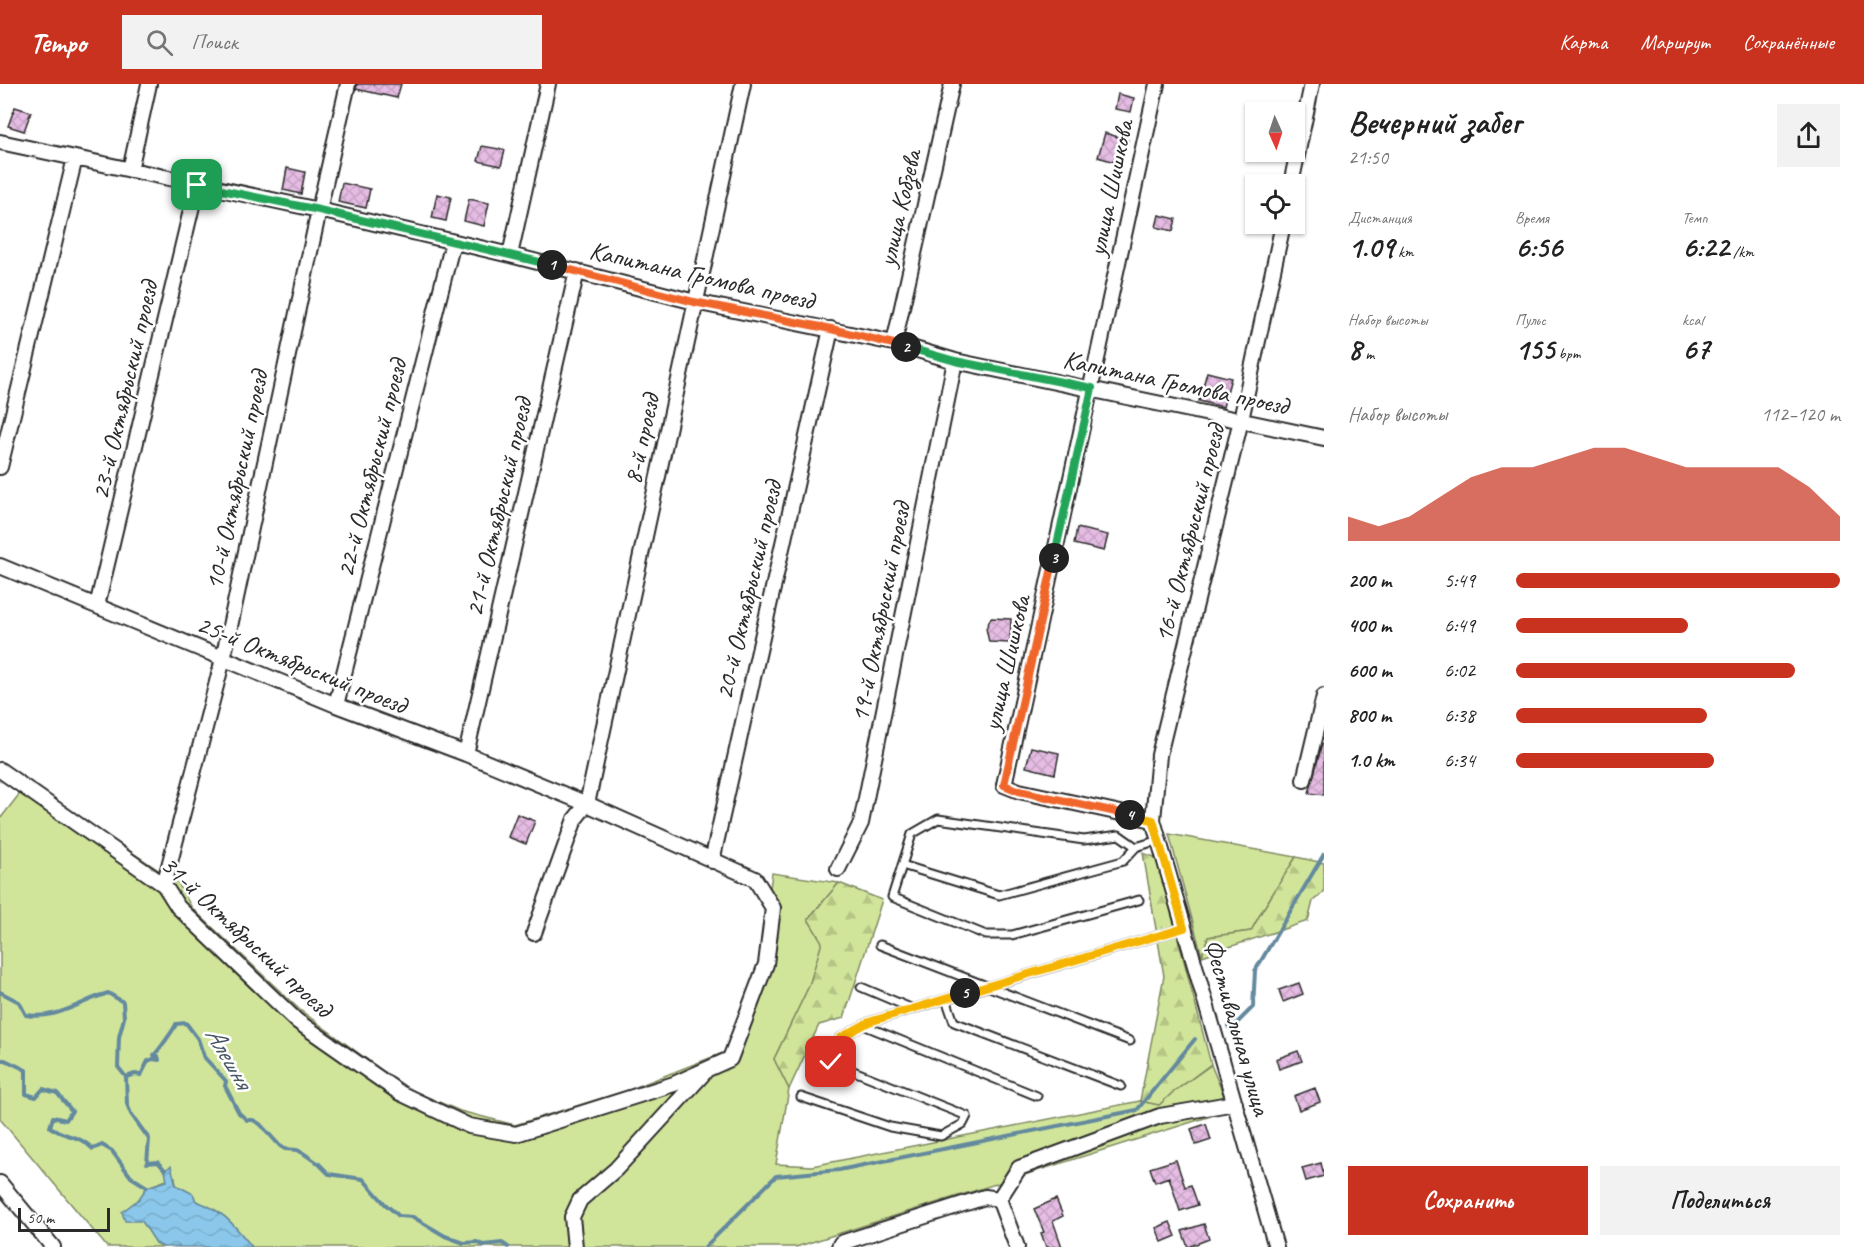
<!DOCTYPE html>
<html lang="ru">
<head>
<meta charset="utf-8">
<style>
  :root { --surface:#fff; --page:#f2f2f2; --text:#222; --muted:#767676; --accent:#c8321e }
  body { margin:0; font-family:Caveat,sans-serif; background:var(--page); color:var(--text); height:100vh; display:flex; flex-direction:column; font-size:22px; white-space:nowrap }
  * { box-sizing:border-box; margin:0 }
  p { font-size:20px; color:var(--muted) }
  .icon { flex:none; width:33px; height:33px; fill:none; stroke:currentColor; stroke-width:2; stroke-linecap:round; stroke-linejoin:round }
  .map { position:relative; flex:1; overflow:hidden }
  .details { display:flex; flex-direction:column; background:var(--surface); width:540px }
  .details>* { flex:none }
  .needle { width:39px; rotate:177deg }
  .controls { position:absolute; left:1245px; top:18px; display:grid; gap:12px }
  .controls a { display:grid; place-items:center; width:60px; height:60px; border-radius:0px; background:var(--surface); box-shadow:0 2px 4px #0004; font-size:30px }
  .scale { position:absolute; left:18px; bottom:15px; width:92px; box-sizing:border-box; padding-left:6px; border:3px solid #2b2b2b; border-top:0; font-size:16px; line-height:21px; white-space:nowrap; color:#2b2b2b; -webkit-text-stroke:4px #fff; paint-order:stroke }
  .pin { position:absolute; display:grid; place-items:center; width:51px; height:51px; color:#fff; margin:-26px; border-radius:12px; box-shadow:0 3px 9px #0006 }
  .km { position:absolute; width:30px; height:30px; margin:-15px; border-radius:50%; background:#222; color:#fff; font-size:16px; line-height:30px; text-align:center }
  .round { display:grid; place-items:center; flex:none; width:63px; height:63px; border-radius:0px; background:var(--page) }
  .overview { display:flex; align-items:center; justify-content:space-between; height:102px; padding:0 24px }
  h1 { font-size:33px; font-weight:700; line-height:45px }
  .stats { display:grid; grid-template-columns:repeat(3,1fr); gap:9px; height:102px; padding:6px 24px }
  .stats div { display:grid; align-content:center }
  .stats b { font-size:30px; font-weight:700 }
  .stats small { font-size:16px; font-weight:400 }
  .stats p { font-size:16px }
  .chart { height:168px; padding:12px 24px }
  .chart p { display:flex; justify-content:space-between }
  .chart svg { width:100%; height:108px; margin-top:6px; fill:var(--accent); opacity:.7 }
  .button { display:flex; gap:12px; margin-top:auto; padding:12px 24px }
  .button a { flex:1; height:69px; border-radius:0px; background:var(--accent); color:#fff; font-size:24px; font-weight:700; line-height:69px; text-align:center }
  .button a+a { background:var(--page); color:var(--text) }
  ul { padding:0 24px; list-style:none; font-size:20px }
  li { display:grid; grid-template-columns:96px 72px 1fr; align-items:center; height:45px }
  li i { height:15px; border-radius:8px; background:var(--accent) }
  header { display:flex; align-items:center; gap:36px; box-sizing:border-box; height:84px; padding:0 30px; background:var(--accent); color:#fff }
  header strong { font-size:28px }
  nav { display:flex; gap:33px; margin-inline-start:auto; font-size:21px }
  .search { width:420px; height:54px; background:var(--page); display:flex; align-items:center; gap:15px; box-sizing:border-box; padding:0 21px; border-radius:0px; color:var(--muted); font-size:22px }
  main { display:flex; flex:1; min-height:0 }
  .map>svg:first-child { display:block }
</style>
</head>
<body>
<header>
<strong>Tempo</strong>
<div class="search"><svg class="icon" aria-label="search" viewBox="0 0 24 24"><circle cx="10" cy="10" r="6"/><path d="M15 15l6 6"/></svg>Поиск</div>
<nav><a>Карта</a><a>Маршрут</a><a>Сохранённые</a></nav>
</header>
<main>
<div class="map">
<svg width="1324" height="1163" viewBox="0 0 1324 1163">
  <defs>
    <pattern id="forest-firs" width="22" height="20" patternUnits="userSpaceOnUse" patternTransform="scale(1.5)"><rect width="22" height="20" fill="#d1e59a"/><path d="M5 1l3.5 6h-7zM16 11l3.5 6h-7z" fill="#b4c585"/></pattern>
    <pattern id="water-waves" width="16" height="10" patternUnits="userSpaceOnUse" patternTransform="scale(1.5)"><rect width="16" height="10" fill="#8ac7ea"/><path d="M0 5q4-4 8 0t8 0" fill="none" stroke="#77abc9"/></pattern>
    <pattern id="building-cross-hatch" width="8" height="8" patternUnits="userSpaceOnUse" patternTransform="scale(1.5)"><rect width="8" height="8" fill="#e5bce3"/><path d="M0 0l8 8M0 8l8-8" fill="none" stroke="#c5a2c3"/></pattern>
  </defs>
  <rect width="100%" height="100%" fill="#fff"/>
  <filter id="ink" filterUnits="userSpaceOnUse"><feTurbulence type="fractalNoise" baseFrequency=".0167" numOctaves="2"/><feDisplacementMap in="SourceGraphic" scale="12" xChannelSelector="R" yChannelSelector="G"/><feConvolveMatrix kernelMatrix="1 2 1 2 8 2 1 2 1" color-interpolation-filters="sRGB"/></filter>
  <g filter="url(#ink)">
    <path fill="#d1e59a" stroke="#7e8862" stroke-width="1.5" d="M28,699L178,799L192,824L300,926L406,1004L460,1027L515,1041L631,1005L725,968L760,879L772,789L839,799L808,835L823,858L809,902L774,975L789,1005L776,1080L812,1082L1140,1017L1159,1021L1172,1009L1211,981L1230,1026L796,1163H252C233,1140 224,1127 196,1117L193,1110L176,1101L175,1093L147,1103L139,1115L122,1128L142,1137L156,1159L163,1163H107L0,1035V735Z
      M1169,750L1296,773L1262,827L1251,847L1208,853L1202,872Z"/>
    <path fill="url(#forest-firs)" stroke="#7e8862" stroke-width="1.5" d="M1143,769L1157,774L1211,980L1172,1009L1159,1021L1140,1017L1164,892Z
      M1296,773L1324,779V808L1313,817L1308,837L1202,872L1208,853L1251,847L1262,827Z
      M839,799L882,816L844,934L819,941L789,1005L774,975L809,902L822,858L808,835Z"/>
    <path fill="url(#water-waves)" stroke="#64899e" stroke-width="1.5" d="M171,1082L176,1101L193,1110L196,1117C224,1127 233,1140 252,1163H163L156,1159L142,1137H125L122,1128L139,1115L147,1103L167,1097L165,1086Z"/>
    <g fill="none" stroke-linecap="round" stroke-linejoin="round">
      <path stroke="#64899e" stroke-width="4" d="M0,908L19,918L26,931C57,936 79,918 108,909L123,918L124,934L119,953L118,983L126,993L135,990L141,991L148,977L153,975L159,976L158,972L154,971C157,969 175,944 176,940L186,939L198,955L204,973L226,997L225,1002L239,1029L247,1036H253L260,1040L280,1062L285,1065L297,1066L303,1069L319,1080L329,1090L363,1095L385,1120L399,1132L413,1133L445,1152L464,1159L477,1158L483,1161L502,1159L508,1163
        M1228,943L1235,941L1253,923L1255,887L1324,770
        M0,976H5L26,986V1010L36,1013L43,1005L57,1009L72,1027L66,1036L53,1033L50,1043C66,1054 78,1050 93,1065L102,1061L112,1067L131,1093L147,1103
        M126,993L127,1020L131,1030L149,1055L147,1079L158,1078L165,1086
        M705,1163L776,1092L839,1086L1137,1026L1195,955"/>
    </g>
    <path fill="url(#building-cross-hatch)" stroke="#2b2b2b" stroke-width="1.5" d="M357,0H401L397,14L356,5Z
      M1118,10L1134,14L1131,28L1115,25Z
      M15,23L31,28L24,47L8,42Z
      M1105,49L1128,56L1121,80L1098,73Z
      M482,62L505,66L501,82L478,77Z
      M287,84L305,88L301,110L283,106Z
      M342,99L370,105L366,124L338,118Z
      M437,110L451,113L446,137L432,134Z
      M469,115L489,119L484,142L464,137Z
      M1159,131L1176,135L1173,147L1156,143Z
      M1207,288L1231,294L1223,323L1199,317Z
      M1077,444L1108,451L1104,467L1074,460Z
      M991,534L1011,535L1010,559L989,558L986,544Z
      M1322,660H1324V711L1309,709Z
      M1031,663L1059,669L1055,690L1026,683Z
      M517,730L535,737L526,760L508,753Z
      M1299,899L1303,910L1283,918L1279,906Z
      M1298,967L1302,977L1279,985L1276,975Z
      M1315,1004L1320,1018L1299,1026L1294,1012Z
      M1206,1040L1211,1056L1196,1061L1191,1045Z
      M1176,1076L1185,1103L1191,1101L1198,1121L1180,1127L1169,1093L1155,1098L1150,1084Z
      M1321,1079L1324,1092L1306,1097L1302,1084Z
      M1056,1115L1063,1132L1053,1137L1062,1163H1046L1041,1149L1044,1148L1034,1125Z
      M1170,1138L1176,1152L1162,1158L1156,1144Z
      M1204,1140L1209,1155L1188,1163L1182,1147Z"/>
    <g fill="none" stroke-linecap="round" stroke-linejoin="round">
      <g stroke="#2b2b2b" stroke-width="11">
        <path id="lane" d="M902,781L999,811L1123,777L1136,763
          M1139,816L1012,851H986L892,813L912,750L938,735L1084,756L1119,751L1136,763L1159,756
          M880,861L1130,957
          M861,903L913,925
          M946,915L954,938L1121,1002
          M863,941L1037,1012
          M801,1013L890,1043L941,1052L963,1040L967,1032L831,978L840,954L869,938L1184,844"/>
      </g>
      <g stroke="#2b2b2b" stroke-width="18">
        <path id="street" d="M0,58L319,126L510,171L695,218L894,259L955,277L1324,354
          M130,86L149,0
          M1291,100L1312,0
          M510,171L548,0
          M894,259L952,0
          M0,383L75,74
          M0,482L336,621L466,670L587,720L755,795L773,824L766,880L730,975L674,1000L516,1050L469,1042L400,1009L297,937L178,823L164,801L0,686
          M97,522L197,101
          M336,621L453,158
          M466,670L577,187
          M1304,696L1324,612
          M1153,736L1019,707L1004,701L1157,0
          M712,777L831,245
          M838,785L861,739L955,277
          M164,801L223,575L319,126L348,0
          M534,849L575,735L587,720L743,0
          M0,1099L53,1163
          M999,1115L1019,1084L1160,1032L1235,1019
          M999,1115L1017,1163
          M575,1163L572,1133L580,1116L616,1085L704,989
          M839,1163L841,1159L985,1113L999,1115
          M1276,1163L1153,736L1159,671L1241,336L1283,140"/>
      </g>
      <use href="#lane" stroke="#fff" stroke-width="7"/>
      <use href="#street" stroke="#fff" stroke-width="14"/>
    </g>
  </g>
  <g fill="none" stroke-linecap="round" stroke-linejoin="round" filter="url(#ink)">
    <g stroke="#fff" stroke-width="12">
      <path id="split-1" d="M197,101L319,126L552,181"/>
    </g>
    <g stroke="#fff" stroke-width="12">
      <path id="split-2" d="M552,181L694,218L831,245L906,263"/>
    </g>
    <g stroke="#fff" stroke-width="12">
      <path id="split-3" d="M906,263L955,277L1092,304L1054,474"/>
    </g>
    <g stroke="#fff" stroke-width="12">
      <path id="split-4" d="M1054,474L1004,701L1019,707L1130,731"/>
    </g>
    <g stroke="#fff" stroke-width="12">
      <path id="split-5" d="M965,909L1184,844L1153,736L1130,731"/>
    </g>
    <g stroke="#fff" stroke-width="12">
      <path id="split-6" d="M831,978L840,954L869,938L965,909"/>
    </g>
    <use href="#split-1" stroke="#22a559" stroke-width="8"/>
    <use href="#split-2" stroke="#f0652b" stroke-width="8"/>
    <use href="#split-3" stroke="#22a559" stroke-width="8"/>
    <use href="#split-4" stroke="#f0652b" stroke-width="8"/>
    <use href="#split-5" stroke="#f5b400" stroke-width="8"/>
    <use href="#split-6" stroke="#f5b400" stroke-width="8"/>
  </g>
  <g text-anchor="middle" stroke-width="5" stroke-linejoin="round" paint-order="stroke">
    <g font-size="26" fill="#2b2b2b" stroke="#fff">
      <text transform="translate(1110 104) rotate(-78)" y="9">улица Шишкова</text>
      <text transform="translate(899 124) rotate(-77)" y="9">улица Кобзева</text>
      <text transform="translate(702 191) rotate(13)" y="9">Капитана Громова проезд</text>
      <text transform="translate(1176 298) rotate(12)" y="9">Капитана Громова проезд</text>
      <text transform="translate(124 306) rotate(-77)" y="9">23-й Октябрьский проезд</text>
      <text transform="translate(641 355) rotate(-78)" y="9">8-й проезд</text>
      <text transform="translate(371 384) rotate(-76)" y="9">22-й Октябрьский проезд</text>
      <text transform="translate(236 396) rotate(-78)" y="9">10-й Октябрьский проезд</text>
      <text transform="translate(498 423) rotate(-77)" y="9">21-й Октябрьский проезд</text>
      <text transform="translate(1189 449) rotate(-76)" y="9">16-й Октябрьский проезд</text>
      <text transform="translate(748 506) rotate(-77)" y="9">20-й Октябрьский проезд</text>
      <text transform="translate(880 528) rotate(-79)" y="9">19-й Октябрьский проезд</text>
      <text transform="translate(1006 579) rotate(-77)" y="9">улица Шишкова</text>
      <text transform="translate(302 580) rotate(22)" y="9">25-й Октябрьский проезд</text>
      <text transform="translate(247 852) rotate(43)" y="9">31-й Октябрьский проезд</text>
      <text transform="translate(1238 943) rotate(74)" y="9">Фестивальная улица</text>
    </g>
    <g font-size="27" font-style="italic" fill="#485a64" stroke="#fff">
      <text transform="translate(229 973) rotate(60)" y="9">Алешня</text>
    </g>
  </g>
</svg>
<div class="controls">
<a><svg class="needle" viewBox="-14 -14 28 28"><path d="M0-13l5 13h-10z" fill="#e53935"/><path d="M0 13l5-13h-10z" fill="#767676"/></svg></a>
<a><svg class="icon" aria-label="locate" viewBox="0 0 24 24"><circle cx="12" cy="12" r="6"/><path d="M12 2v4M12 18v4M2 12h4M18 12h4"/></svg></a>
</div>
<div class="scale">50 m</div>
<div class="pin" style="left:197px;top:101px;background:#1e9e55"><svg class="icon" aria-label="arrive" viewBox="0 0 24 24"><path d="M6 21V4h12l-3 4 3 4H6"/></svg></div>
<div class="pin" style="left:831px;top:978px;background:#d93025"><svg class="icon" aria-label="check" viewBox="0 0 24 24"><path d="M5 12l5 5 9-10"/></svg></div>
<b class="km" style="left:552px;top:181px">1</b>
<b class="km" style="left:906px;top:263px">2</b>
<b class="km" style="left:1054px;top:474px">3</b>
<b class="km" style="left:1130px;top:731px">4</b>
<b class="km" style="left:965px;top:909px">5</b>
</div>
<section class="details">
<div class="overview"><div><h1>Вечерний забег</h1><p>21:50</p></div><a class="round"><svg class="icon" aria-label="share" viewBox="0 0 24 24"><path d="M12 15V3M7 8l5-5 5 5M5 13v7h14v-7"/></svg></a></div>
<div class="stats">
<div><p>Дистанция</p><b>1.09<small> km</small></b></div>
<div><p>Время</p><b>6:56</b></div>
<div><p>Темп</p><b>6:22<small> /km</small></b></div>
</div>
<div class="stats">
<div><p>Набор высоты</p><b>8<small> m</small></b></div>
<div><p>Пульс</p><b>155<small> bpm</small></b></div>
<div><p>kcal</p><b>67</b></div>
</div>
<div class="chart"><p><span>Набор высоты</span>112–120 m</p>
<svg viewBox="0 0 160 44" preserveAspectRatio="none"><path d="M0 44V34L10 38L20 34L30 26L40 18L50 14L60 14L70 10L80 6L90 6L100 10L110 14L120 14L130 14L140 14L150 22L160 34V44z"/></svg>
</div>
<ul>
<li><b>200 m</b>5:49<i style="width:100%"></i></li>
<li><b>400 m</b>6:49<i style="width:53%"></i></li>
<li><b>600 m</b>6:02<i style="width:86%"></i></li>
<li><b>800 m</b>6:38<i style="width:59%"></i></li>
<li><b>1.0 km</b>6:34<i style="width:61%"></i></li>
</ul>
<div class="button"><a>Сохранить</a><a>Поделиться</a></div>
</section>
</main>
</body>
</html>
